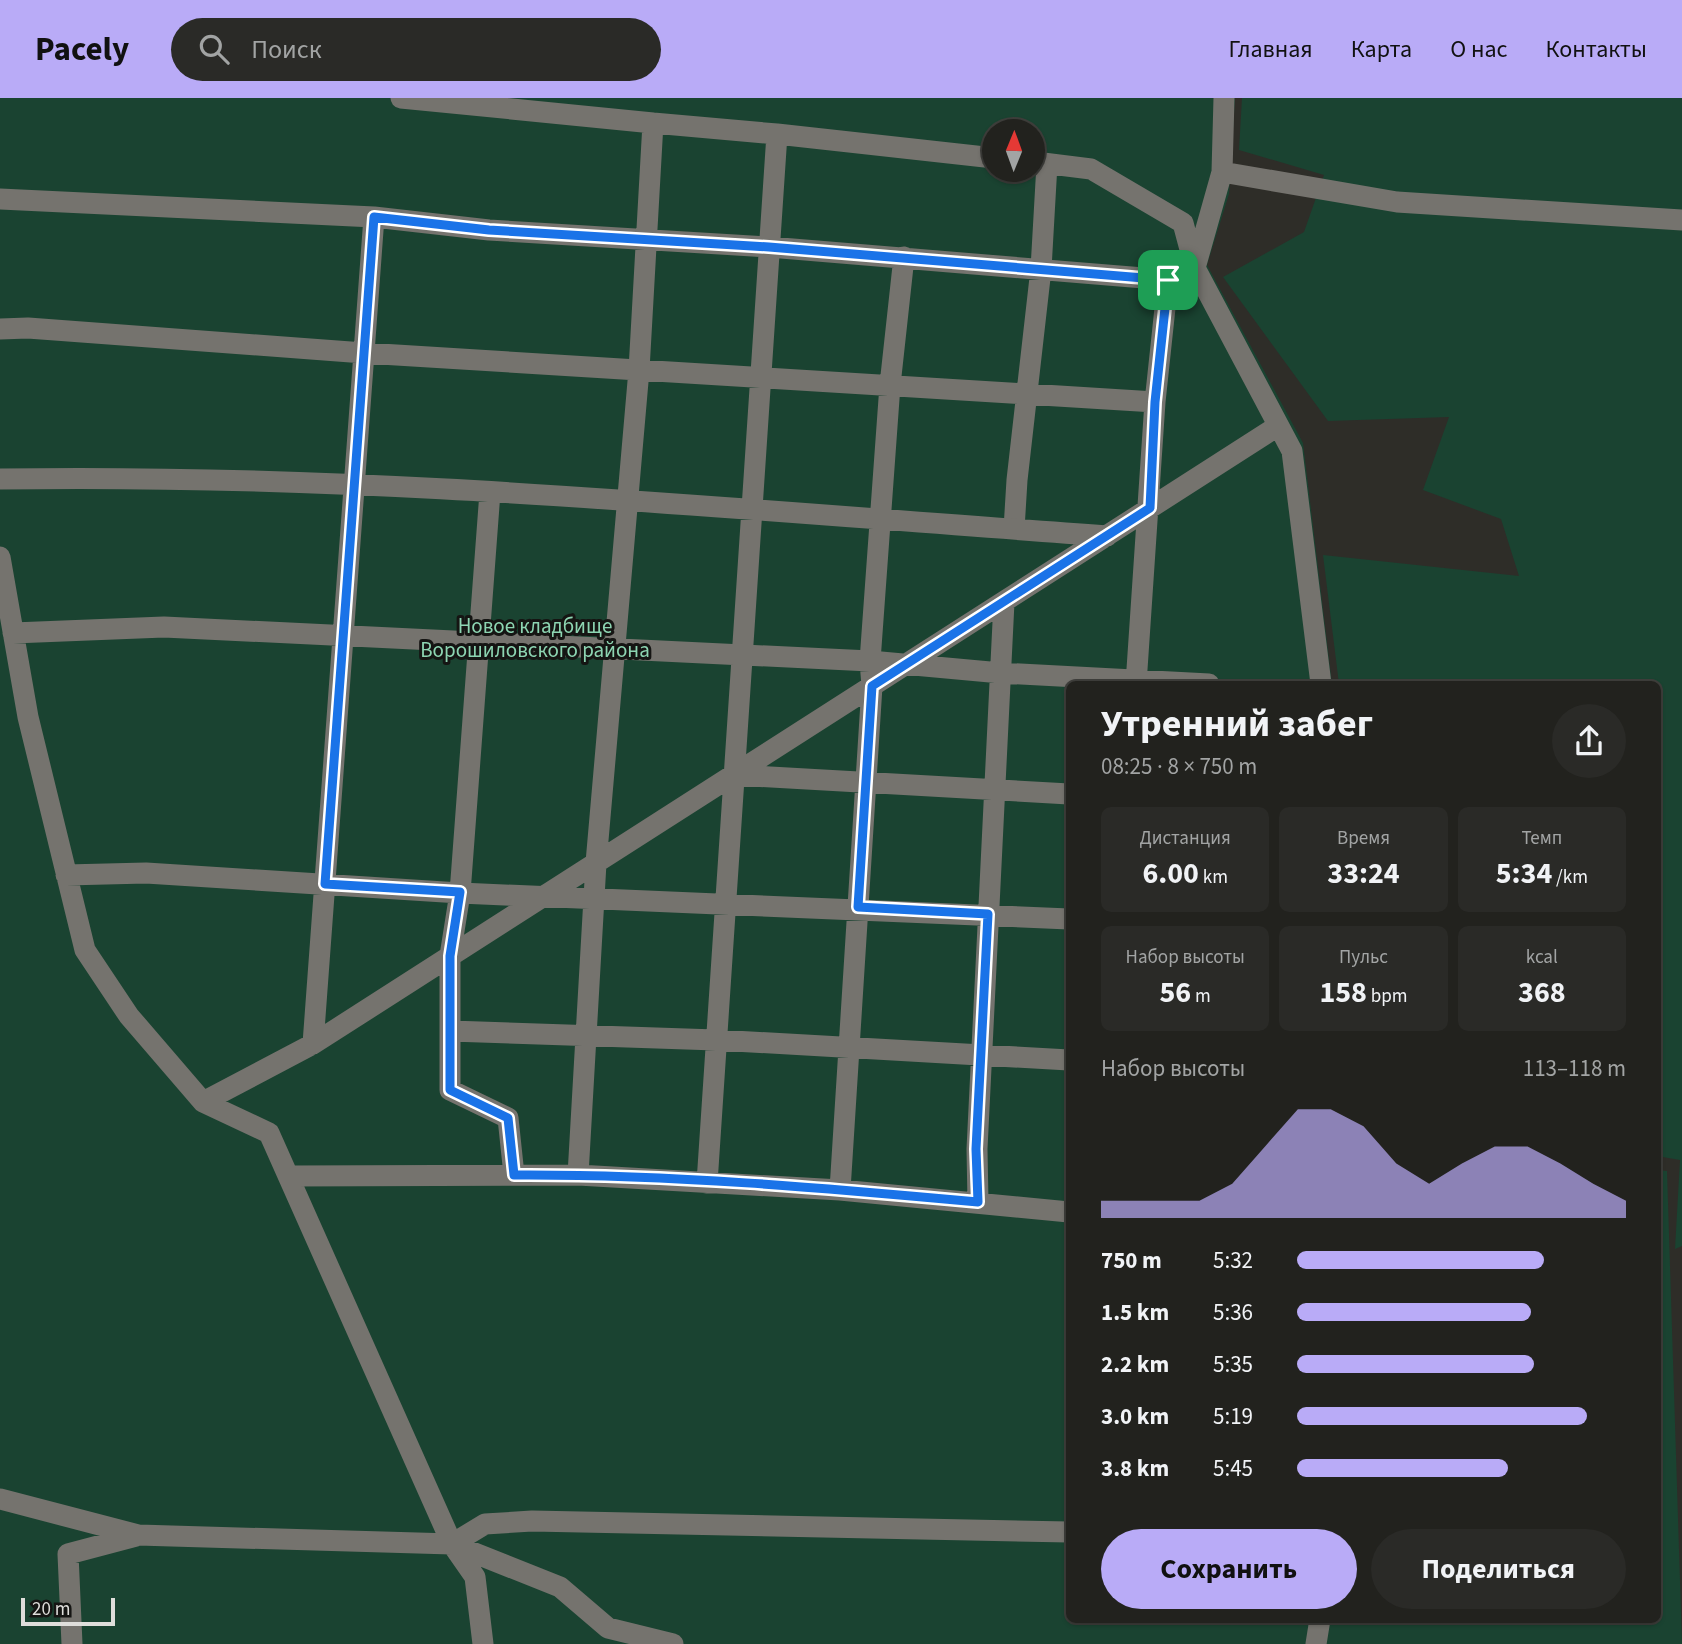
<!DOCTYPE html>
<html lang="ru">
<head>
<meta charset="utf-8">
<style>
  :root { --surface:#22221e; --page:#2a2a27; --text:#f1f3f6; --muted:#a2a4a4; --line:#3f3f3c; --accent:#b9abf7 }
  body { margin:0; font-family:"Source Sans 3",sans-serif; background:var(--page); color:var(--text); height:100vh; display:flex; flex-direction:column; font-size:26px; white-space:nowrap }
  * { box-sizing:border-box; margin:0 }
  p { font-size:23px; color:var(--muted) }
  .icon { flex:none; width:38px; height:38px; fill:none; stroke:currentColor; stroke-width:2; stroke-linecap:round; stroke-linejoin:round }
  .map { position:relative; flex:1; overflow:hidden }
  .drawer { position:absolute; left:1066px; top:583px; width:595px; height:942px; display:flex; flex-direction:column; background:var(--surface); border-radius:10px; box-shadow:0 2px 5px #0004,0 0 0 2px var(--line) }
  .drawer>* { flex:none }
  .needle { width:46px; rotate:1deg }
  .fabs { position:absolute; left:982px; top:21px; display:grid; gap:14px }
  .fabs a { display:grid; place-items:center; width:63px; height:63px; border-radius:50%; background:var(--surface); box-shadow:0 2px 5px #0004,0 0 0 2px var(--line); font-size:35px }
  .scale { position:absolute; left:21px; bottom:18px; width:94px; box-sizing:border-box; padding-left:7px; border:4px solid #dfdedb; border-top:0; font-size:19px; line-height:24px; white-space:nowrap; color:#dfdedb; -webkit-text-stroke:5px #151513; paint-order:stroke }
  .pin { position:absolute; display:grid; place-items:center; width:60px; height:60px; color:#fff; margin:-30px; border-radius:14px; box-shadow:0 4px 10px #0006 }
  .round { display:grid; place-items:center; flex:none; width:74px; height:74px; border-radius:37px; background:var(--page) }
  .summary { display:flex; align-items:center; justify-content:space-between; height:119px; padding:0 35px }
  h1 { font-size:38px; font-weight:700; line-height:52px }
  .stats { display:grid; grid-template-columns:repeat(3,1fr); gap:10px; height:119px; padding:7px 35px }
  .stats div { display:grid; align-content:center; border-radius:10px; background:var(--page); text-align:center }
  .stats b { font-size:30px; font-weight:700 }
  .stats small { font-size:19px; font-weight:400 }
  .stats p { font-size:19px }
  .chart { height:196px; padding:14px 35px }
  .chart p { display:flex; justify-content:space-between }
  .chart svg { width:100%; height:126px; margin-top:7px; fill:var(--accent); opacity:.7 }
  .button { display:flex; gap:14px; margin-top:auto; padding:14px 35px }
  .button a { flex:1; height:80px; border-radius:42px; background:var(--accent); color:#111; font-size:28px; font-weight:700; line-height:80px; text-align:center }
  .button a+a { background:var(--page); color:var(--text) }
  ul { padding:0 35px; list-style:none; font-size:23px }
  li { display:grid; grid-template-columns:112px 84px 1fr; align-items:center; height:52px }
  li i { height:18px; border-radius:9px; background:var(--accent) }
  header { display:flex; align-items:center; gap:42px; box-sizing:border-box; height:98px; padding:0 35px; background:var(--accent); color:#111 }
  header strong { font-size:33px }
  nav { display:flex; gap:38px; margin-inline-start:auto; font-size:24px }
  .search { width:490px; height:63px; background:var(--page); display:flex; align-items:center; gap:18px; box-sizing:border-box; padding:0 24px; border-radius:38px; color:var(--muted); font-size:26px }
  .map>svg:first-child { display:block }
</style>
</head>
<body>
<header>
<strong>Pacely</strong>
<div class="search"><svg class="icon" aria-label="search" viewBox="0 0 24 24"><circle cx="10" cy="10" r="6"/><path d="M15 15l6 6"/></svg>Поиск</div>
<nav><a>Главная</a><a>Карта</a><a>О нас</a><a>Контакты</a></nav>
</header>
<div class="map">
<svg width="1682" height="1546" viewBox="0 0 1682 1546">
  <rect width="100%" height="100%" fill="#2e2d28"/>
  <path fill="#1a4331" fill-rule="evenodd" d="M0,0H1235L1229,96L1207,167L1303,345L1332,586H1069V1521H1657V1072L1667,1073L1682,1546H0ZM994,33H1032V72H994Z
    M1242,0H1682V1148L1675,1151L1680,1062L1657,1058V586H1339L1323,457L1519,478L1501,421L1423,392L1449,319L1328,323L1223,179L1304,134L1324,77L1239,52Z"/>
  <g fill="none" stroke-linecap="round" stroke-linejoin="round">
    <path stroke="#75736e" stroke-width="21" d="M401,0L653,25
      M1224,0L1222,74L1195,170L1292,353L1321,586
      M777,36L653,25L639,272L596,765L578,1077L840,1092L1069,1114
      M1035,64L1091,71L1183,125L1195,170L1168,182L1155,304
      M1222,74L1397,104L1682,122
      M0,101L374,119L313,946
      M374,119L489,132L769,149L1168,182
      M904,159L890,287L870,563L1001,575L1209,586
      M0,231L28,230L364,255L1155,304L1136,586
      M0,381C370,375 738,412 1107,438
      M490,394L460,795L450,858V933L716,942L1069,962
      M1014,431L1017,382L1041,171L1047,66
      M0,459L28,619L85,852L129,918L203,1004L269,1035L452,1446L475,1479L483,1546
      M13,535L164,529L870,563L872,588L840,1092
      M734,677L1069,696
      M66,777L146,775L460,795L1069,821
      M450,933V992L508,1020L514,1077
      M203,1004L313,946L1278,328
      M291,1078L578,1077
      M707,1085L777,36L994,60
      M978,1104L977,1051L1004,504
      M0,1401L138,1437L452,1446L485,1426L532,1423L1069,1434
      M452,1446L560,1489L608,1530L673,1546
      M72,1546L68,1456L136,1438
      M1316,1546L1320,1521"/>
  </g>
  <g fill="none" stroke-linecap="round" stroke-linejoin="round">
    <g stroke="#fff" stroke-width="14">
      <path id="route" d="M374,119L489,132L769,149L1168,182L1155,304L1150,410L872,588L858,809L988,816L976,1051L978,1104C824,1090 668,1076 514,1077L508,1020L450,992V858L460,794L325,786Z"/>
    </g>
    <use href="#route" stroke="#1a73e8" stroke-width="9"/>
  </g>
  <g text-anchor="middle" stroke-width="6" stroke-linejoin="round" paint-order="stroke">
    <g font-size="21" fill="#8dd5b2" stroke="#151513">
      <text x="535" y="535">Новое кладбище<tspan x="535" dy="24">Ворошиловского района</tspan></text>
    </g>
  </g>
</svg>
<div class="fabs">
<a><svg class="needle" viewBox="-14 -14 28 28"><path d="M0-13l5 13h-10z" fill="#e53935"/><path d="M0 13l5-13h-10z" fill="#a2a4a4"/></svg></a>
</div>
<div class="scale">20 m</div>
<div class="pin" style="left:1168px;top:182px;background:#1e9e55"><svg class="icon" aria-label="arrive" viewBox="0 0 24 24"><path d="M6 21V4h12l-3 4 3 4H6"/></svg></div>
<section class="drawer">
<div class="summary"><div><h1>Утренний забег</h1><p>08:25 · 8 × 750 m</p></div><a class="round"><svg class="icon" aria-label="share" viewBox="0 0 24 24"><path d="M12 15V3M7 8l5-5 5 5M5 13v7h14v-7"/></svg></a></div>
<div class="stats">
<div><p>Дистанция</p><b>6.00<small> km</small></b></div>
<div><p>Время</p><b>33:24</b></div>
<div><p>Темп</p><b>5:34<small> /km</small></b></div>
</div>
<div class="stats">
<div><p>Набор высоты</p><b>56<small> m</small></b></div>
<div><p>Пульс</p><b>158<small> bpm</small></b></div>
<div><p>kcal</p><b>368</b></div>
</div>
<div class="chart"><p><span>Набор высоты</span>113–118 m</p>
<svg viewBox="0 0 160 44" preserveAspectRatio="none"><path d="M0 44V38L10 38L20 38L30 38L40 32L50 19L60 6L70 6L80 12L90 25L100 32L110 25L120 19L130 19L140 25L150 32L160 38V44z"/></svg>
</div>
<ul>
<li><b>750 m</b>5:32<i style="width:75%"></i></li>
<li><b>1.5 km</b>5:36<i style="width:71%"></i></li>
<li><b>2.2 km</b>5:35<i style="width:72%"></i></li>
<li><b>3.0 km</b>5:19<i style="width:88%"></i></li>
<li><b>3.8 km</b>5:45<i style="width:64%"></i></li>
</ul>
<div class="button"><a>Сохранить</a><a>Поделиться</a></div>
</section>
</div>
</body>
</html>
